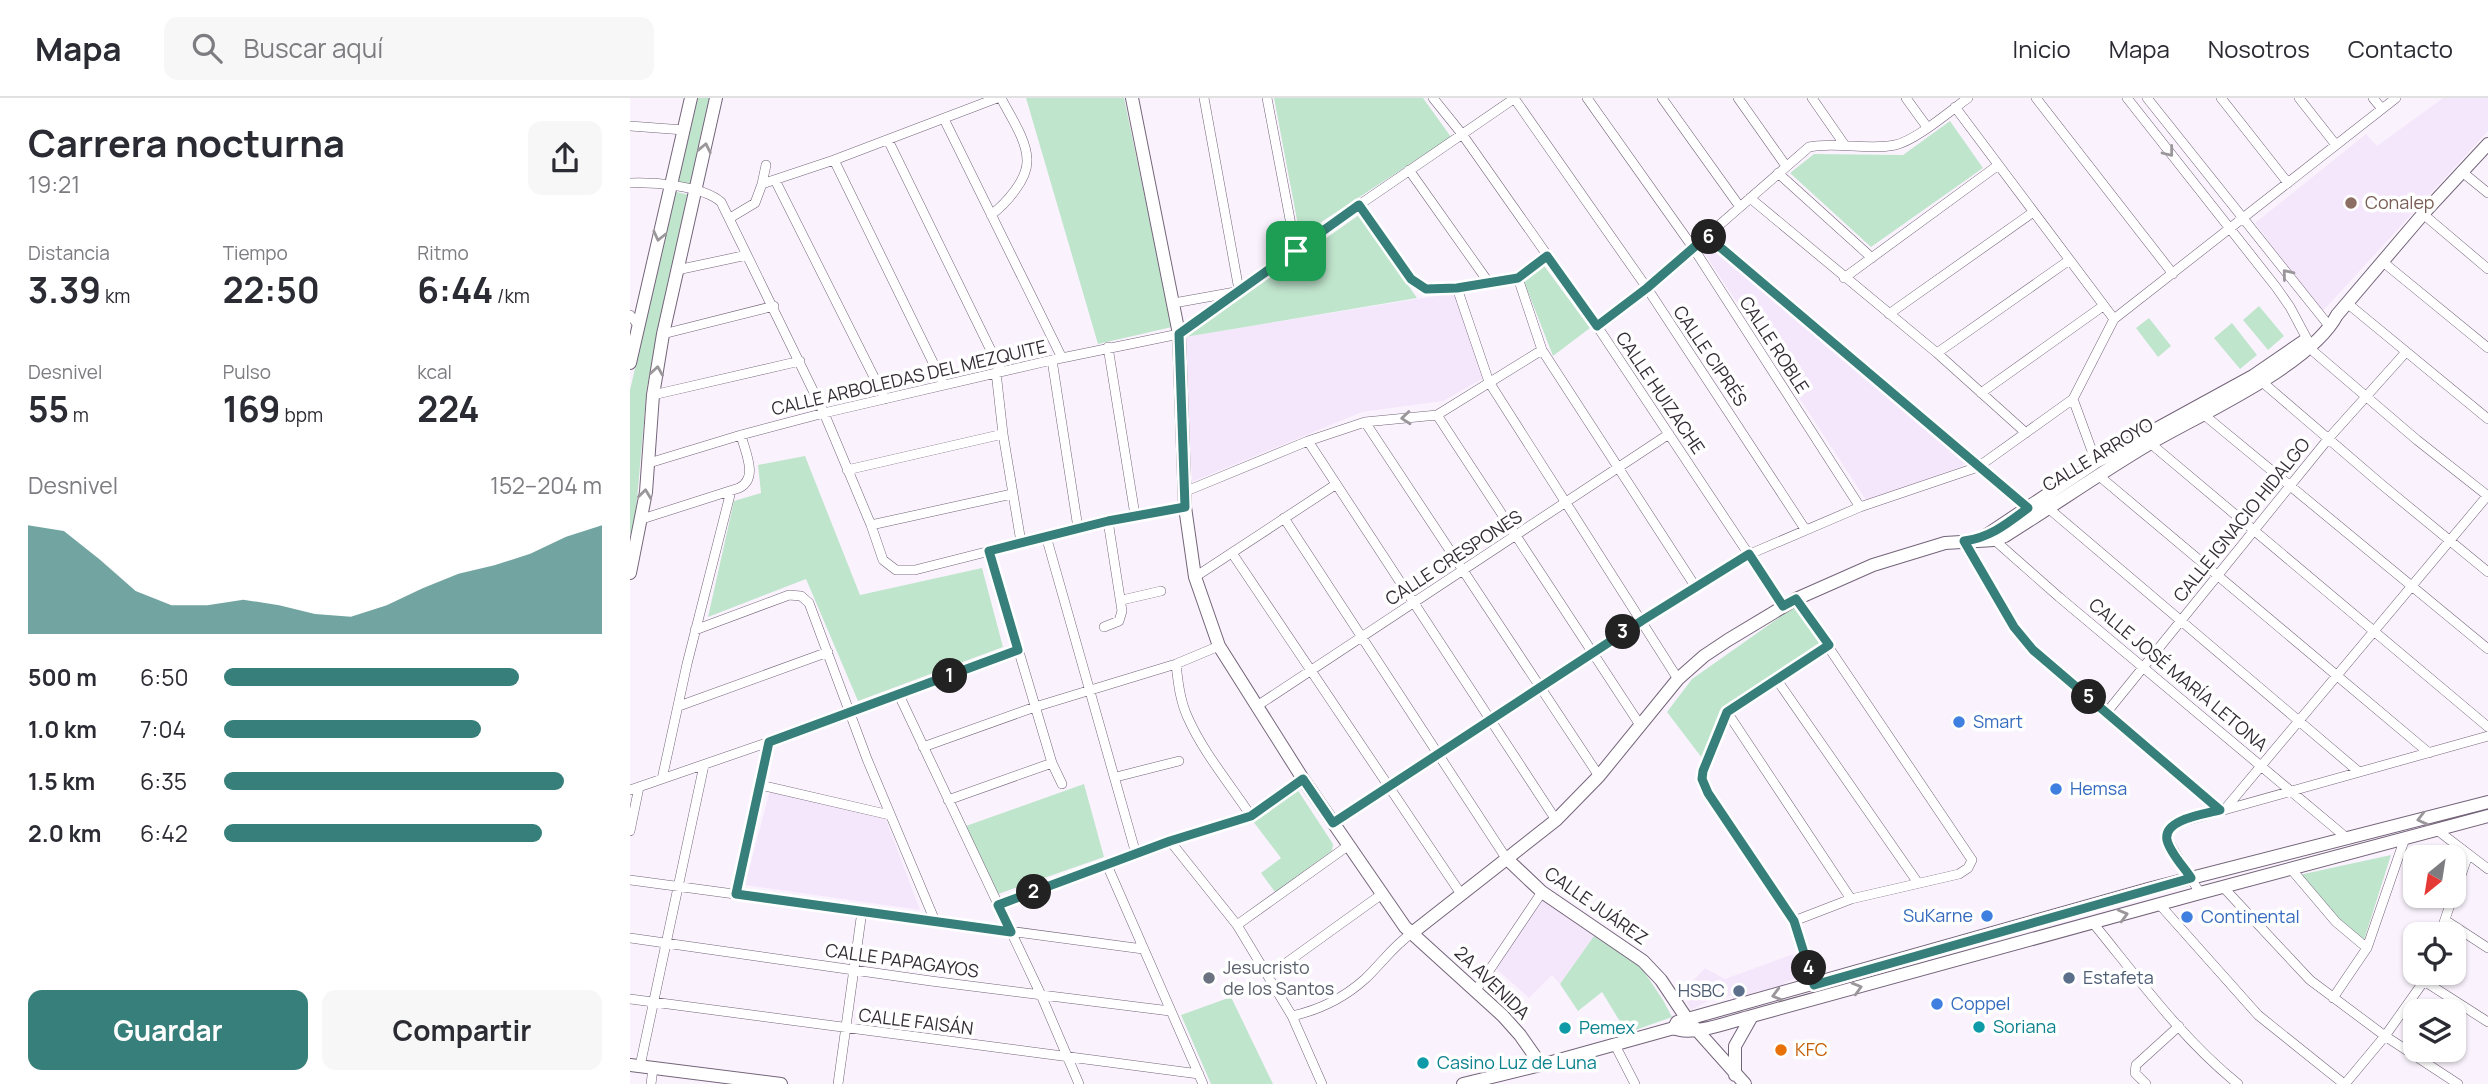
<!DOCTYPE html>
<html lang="es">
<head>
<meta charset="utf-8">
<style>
  :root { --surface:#fff; --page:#f7f7f7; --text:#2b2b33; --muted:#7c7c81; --line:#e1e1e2; --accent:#377f7a }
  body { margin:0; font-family:Manrope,sans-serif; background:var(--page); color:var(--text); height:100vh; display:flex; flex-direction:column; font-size:26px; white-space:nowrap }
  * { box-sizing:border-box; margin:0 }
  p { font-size:23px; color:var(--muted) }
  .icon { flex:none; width:38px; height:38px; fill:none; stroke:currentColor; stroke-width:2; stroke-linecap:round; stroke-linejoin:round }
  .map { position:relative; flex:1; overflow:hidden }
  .details { display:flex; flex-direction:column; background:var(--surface); width:630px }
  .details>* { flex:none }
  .needle { width:46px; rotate:210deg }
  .buttons { position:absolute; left:1773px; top:747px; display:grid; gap:14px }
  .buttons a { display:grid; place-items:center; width:63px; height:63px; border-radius:14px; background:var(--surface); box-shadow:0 2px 5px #0004; font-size:35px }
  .pin { position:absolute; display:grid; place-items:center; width:60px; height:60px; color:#fff; margin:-30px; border-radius:14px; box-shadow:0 4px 10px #0006 }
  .km { position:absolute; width:35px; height:35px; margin:-18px; border-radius:50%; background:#222; color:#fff; font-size:19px; line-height:35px; text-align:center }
  .round { display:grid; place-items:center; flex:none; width:74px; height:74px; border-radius:14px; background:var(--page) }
  .head { display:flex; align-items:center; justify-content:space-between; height:119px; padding:0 28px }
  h1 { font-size:38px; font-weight:700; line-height:52px }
  .figures { display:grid; grid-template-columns:repeat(3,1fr); gap:10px; height:119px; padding:7px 28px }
  .figures div { display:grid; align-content:center }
  .figures b { font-size:35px; font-weight:700 }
  .figures small { font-size:19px; font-weight:400 }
  .figures p { font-size:19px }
  .chart { height:196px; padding:14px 28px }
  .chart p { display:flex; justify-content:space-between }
  .chart svg { width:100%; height:126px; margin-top:7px; fill:var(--accent); opacity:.7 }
  .button { display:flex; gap:14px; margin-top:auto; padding:14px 28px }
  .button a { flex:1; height:80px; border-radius:14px; background:var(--accent); color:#fff; font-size:28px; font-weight:700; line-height:80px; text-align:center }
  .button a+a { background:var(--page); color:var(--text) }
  ul { padding:0 28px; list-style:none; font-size:23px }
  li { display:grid; grid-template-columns:112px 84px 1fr; align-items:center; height:52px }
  li i { height:18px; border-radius:9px; background:var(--accent) }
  header { display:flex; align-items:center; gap:42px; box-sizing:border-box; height:98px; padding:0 35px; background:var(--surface); border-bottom:2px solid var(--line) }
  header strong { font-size:33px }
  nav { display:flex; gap:38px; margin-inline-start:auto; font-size:24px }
  .search { width:490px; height:63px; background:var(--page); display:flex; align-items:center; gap:18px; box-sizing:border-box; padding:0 24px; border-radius:14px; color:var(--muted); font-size:26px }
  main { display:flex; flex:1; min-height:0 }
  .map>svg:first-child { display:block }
</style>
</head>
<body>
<header>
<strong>Mapa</strong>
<div class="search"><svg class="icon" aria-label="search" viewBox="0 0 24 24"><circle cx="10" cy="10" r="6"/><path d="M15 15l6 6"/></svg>Buscar aquí</div>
<nav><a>Inicio</a><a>Mapa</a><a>Nosotros</a><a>Contacto</a></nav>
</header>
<main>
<section class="details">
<div class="head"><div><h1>Carrera nocturna</h1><p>19:21</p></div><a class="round"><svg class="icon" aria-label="share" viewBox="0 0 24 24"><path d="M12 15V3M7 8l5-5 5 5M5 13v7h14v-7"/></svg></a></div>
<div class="figures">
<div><p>Distancia</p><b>3.39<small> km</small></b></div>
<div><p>Tiempo</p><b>22:50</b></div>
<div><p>Ritmo</p><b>6:44<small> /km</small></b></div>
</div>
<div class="figures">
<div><p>Desnivel</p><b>55<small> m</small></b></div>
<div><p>Pulso</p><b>169<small> bpm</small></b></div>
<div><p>kcal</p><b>224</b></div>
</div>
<div class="chart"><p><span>Desnivel</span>152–204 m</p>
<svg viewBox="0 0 160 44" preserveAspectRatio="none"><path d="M0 44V6L10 8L20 18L30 29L40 34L50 34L60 32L70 34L80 37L90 38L100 34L110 28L120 23L130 20L140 16L150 10L160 6V44z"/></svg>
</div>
<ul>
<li><b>500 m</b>6:50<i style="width:78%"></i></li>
<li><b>1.0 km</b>7:04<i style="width:68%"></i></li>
<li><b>1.5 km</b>6:35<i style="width:90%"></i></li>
<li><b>2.0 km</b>6:42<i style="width:84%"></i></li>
</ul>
<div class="button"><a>Guardar</a><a>Compartir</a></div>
</section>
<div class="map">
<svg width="1858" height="986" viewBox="0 0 1858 986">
  <rect width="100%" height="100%" fill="#faf3fd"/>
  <path fill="#f5e7fb" d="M1813,0H1858V33L1692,214L1625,125L1736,36L1747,48Z
    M1078,148L1083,149L1334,364L1333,368L1236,402L1075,156V151Z
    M824,195L852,281L813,303L732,314L562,384L555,239Z
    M140,692L255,719L290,812L115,787Z
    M912,801L964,838L930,886L922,877L899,900L864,869Z
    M1163,856L1167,880L1154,885L1156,889L1131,897L1130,892L1104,904L1101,897L1095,900L1093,895L1061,912L1052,894L1075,870L1095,881Z"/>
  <path fill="#c0e5cd" d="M68,0H80L60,90L47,88Z
    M396,0H494L542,229L468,246Z
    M644,0H793L821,39L670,138Z
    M1320,23L1353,70L1241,149L1160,75L1184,56L1273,57Z
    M46,94L60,97L17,289L4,435L0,436V292Z
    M729,117L787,200L555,239Z
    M912,165L960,230L923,258L893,181Z
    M1629,208L1654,238L1638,252L1613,222Z
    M1519,220L1541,248L1528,259L1506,230Z
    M1602,225L1627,257L1610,271L1584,240Z
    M175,358L230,497L352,470L373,549L228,603L176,481L78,519L104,403L131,395L128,367Z
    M1164,509L1189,545L1090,612L1072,660L1037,614L1062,581Z
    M454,686L474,759L368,796L336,728Z
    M667,691L703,746L702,753L645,794L631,775L651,760L622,722Z
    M1761,757L1734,842L1713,828L1669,777Z
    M964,838L1011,869L1033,902L1042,919L997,935L972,894L948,913L930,886Z
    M601,899L643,986H581L551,917Z"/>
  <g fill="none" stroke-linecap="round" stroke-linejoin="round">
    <g stroke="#74647a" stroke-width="10">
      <path id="street" d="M574,0L609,192
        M637,0L666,153
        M803,0L832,36L967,228L1153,508
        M884,0L1017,190L1175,431
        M957,0L1064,151L1230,409
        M1032,0L1110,109
        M1108,0L1156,68
        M1182,0L1214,46
        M1276,0L1297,29
        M1406,0L1543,176
        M1497,0L1646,189L1660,209L1684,254L1787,342L1858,398
        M1517,0L1700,229
        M1591,0L1658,85
        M1669,0L1706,47
        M1743,0L1752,11
        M1325,9L1484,221
        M314,21L432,260
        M0,28L54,32
        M258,42L371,273
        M204,62L314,287
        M779,72L859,185
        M1831,73L1858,95
        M1148,75L1242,160
        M145,82L255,301
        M0,85C25,84 73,88 91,104L194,315L241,427L253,462L266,472H285L478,423L555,409
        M132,86L136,67
        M1120,100L1307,255L1396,335
        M729,107L781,181L796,191L827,190L888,180L917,158
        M1793,116L1858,171
        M361,117C375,106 398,82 397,62C397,42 380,18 371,0
        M100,120L125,105L132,86L204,62L367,0
        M1077,138L1398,410
        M1753,164L1858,250
        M47,172L117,157
        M888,180L912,252L1065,488
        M1214,180L1367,68
        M827,190L859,284L1048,581
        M544,205L605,194
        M1717,205L1858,321
        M1259,216L1402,115
        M0,217L9,228
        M967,228L1017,190L1179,49C1207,43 1237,53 1265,47C1285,43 1320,13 1338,0
        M33,236L144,208
        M478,249L505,417
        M1307,255L1438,163
        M422,262L448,430
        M366,274L373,336L391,444
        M1631,283L1751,386L1858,474
        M1351,295L1473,208
        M23,297L170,263
        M1443,301L1466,364
        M1573,316L1858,551
        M807,317L1010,627
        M735,324L969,678
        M678,343L926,722
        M1520,345L1858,629
        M19,365L111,337L194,315L422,262L549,236L729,107L885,0
        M217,372L373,336
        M1468,377L1799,655
        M554,394L678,343L735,324L807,317L912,252
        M1417,409L1729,674
        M654,420L876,760
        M12,421L109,390C129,380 115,354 111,337
        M241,427L382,396
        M416,438L506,756
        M1361,439L1429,499L1718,741
        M1334,443L1384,529L1403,552L1590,712
        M359,453L422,665L432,686
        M602,455L831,796
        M565,479L705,387
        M492,502L531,493
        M474,529L489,523L492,513L478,423
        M65,532L159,497L171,498L179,505L237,661L305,823
        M546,566C548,584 550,603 558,620C573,654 600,686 621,718
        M1147,582L1288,785
        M269,597L411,897L449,986
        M49,608L198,554
        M627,608L1039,336
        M1097,614L1073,673V685L1164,823L1184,887
        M1097,614L1221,801
        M1097,614L1199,547
        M1477,614L1698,341L1776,254
        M293,649L405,609L546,566L589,548
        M486,679L549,663
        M32,681L57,566L101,393
        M130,687L260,717
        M0,692L139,644L389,552
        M318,702L422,665
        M1595,711L1858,397
        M703,725L1013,522L1120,456L1230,409L1348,369L1443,301L1484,221L1766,0
        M1807,732L1858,771
        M0,733L9,689
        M540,743L607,827L662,918L692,986
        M477,767L573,986
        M1661,771L1706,824L1737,850
        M0,782L513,851
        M1593,789L1680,882L1755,938L1828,986
        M1570,795L1537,741L1538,734L1544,726L1858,638
        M106,796L139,644
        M1824,798L1838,757
        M368,807L540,743L621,718L673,681
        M1530,807L1628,917L1714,986
        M1815,822L1858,850
        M1164,823L1221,801L1329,776L1338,770L1342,762L1166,501
        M1463,825C1508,880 1552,941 1608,986
        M607,827L719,747
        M1810,836L1823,798
        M0,840L301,883L540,913
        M638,878L752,796
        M1794,883L1858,924
        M846,892L912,794
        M1703,900L1737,850L1775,740
        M0,901L569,976
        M662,918C689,912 715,899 735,881C751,866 763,848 782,835
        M985,947L1005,986
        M10,968L74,667
        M21,986L23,970
        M208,986L232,813
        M1516,986L1505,975L1506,967L1549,928
        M1715,986L1755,938L1794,883L1797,875"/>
    </g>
    <g stroke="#74647a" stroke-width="14">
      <path id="secondary" d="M502,0L549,236L555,409L565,479L589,548L673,681L775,829L873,918L890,937L911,967
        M0,265L61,0
        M1355,438L1466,364L1623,278L1674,243
        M0,475L16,394L23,297L33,236L86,0
        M876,760L912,794L1013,863L1031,882L1057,921L1115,986
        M782,835L926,722L969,678L1048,581L1074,558L1098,542L1166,501L1243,467L1315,445L1364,442L1375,438C1423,408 1470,375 1519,346C1570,316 1680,268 1707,217L1793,116L1858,46
        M1044,930C1061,939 1102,923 1122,918L1570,795L1858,718
        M0,967L151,986
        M1105,977V948L1122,918
        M833,986L911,967L1044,930L1047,924L1522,790L1858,704"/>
    </g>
    <use href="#street" stroke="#fff" stroke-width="9"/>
    <use href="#secondary" stroke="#fff" stroke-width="12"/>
  </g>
  <defs><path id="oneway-chevron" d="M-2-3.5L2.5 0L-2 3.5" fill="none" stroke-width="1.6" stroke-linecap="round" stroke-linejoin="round" transform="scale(1.75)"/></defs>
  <g stroke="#9a969a">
    <use href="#oneway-chevron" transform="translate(75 50) rotate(-78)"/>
    <use href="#oneway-chevron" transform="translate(1539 54) rotate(52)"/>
    <use href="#oneway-chevron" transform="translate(29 138) rotate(103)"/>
    <use href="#oneway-chevron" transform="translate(1657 176) rotate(-129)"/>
    <use href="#oneway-chevron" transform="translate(27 273) rotate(-81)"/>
    <use href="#oneway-chevron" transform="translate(776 320) rotate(175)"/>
    <use href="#oneway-chevron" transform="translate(15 396) rotate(-83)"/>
    <use href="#oneway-chevron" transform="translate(1792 721) rotate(166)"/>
    <use href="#oneway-chevron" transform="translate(1493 817) rotate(-15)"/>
    <use href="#oneway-chevron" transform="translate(1227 890) rotate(-16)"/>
    <use href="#oneway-chevron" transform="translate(1147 897) rotate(165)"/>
  </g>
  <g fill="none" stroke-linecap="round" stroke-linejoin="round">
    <g stroke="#fff" stroke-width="14">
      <path id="route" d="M729,107L781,181L796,191L827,190L888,180L917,158L967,228L1017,190L1077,138L1398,410C1378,425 1360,440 1334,443L1384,529L1403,552L1590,712C1576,716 1533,721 1537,742C1540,755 1554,769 1561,780L1184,887L1164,823L1078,695L1072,681L1073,673L1097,614L1199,547L1166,501L1153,508L1119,456L1013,522L703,725L673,681L621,718L540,743L368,807L381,834L106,796L139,644L388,552L359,453L478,423L555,409L549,236Z"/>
    </g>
    <use href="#route" stroke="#377f7a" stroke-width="9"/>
  </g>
  <circle fill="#8d6e63" stroke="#fff" stroke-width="2.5" cx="1721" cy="105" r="7"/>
  <g fill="#3f7fe0" stroke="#fff" stroke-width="2.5">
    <circle cx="1329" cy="624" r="7"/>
    <circle cx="1426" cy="691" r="7"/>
    <circle cx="1357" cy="818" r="7"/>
    <circle cx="1557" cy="819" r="7"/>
    <circle cx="1307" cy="906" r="7"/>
  </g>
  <circle fill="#6b7280" stroke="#fff" stroke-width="2.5" cx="579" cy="880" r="7"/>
  <g fill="#5c6f8a" stroke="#fff" stroke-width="2.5">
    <circle cx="1439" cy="880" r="7"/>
    <circle cx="1109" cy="893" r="7"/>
  </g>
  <g fill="#0f9aa8" stroke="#fff" stroke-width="2.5">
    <circle cx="1349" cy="929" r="7"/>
    <circle cx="935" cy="930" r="7"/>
    <circle cx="793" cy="965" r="7"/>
  </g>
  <circle fill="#e8710a" stroke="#fff" stroke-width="2.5" cx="1151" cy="952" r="7"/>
  <g text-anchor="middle" stroke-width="7" stroke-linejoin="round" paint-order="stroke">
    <g font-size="18" fill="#785e54" stroke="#fff" text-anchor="start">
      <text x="1735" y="111">Conalep</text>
    </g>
    <g font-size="18" fill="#342d36" stroke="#fff">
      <text transform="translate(1144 247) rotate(57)" y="6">CALLE ROBLE</text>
      <text transform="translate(1080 258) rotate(56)" y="6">CALLE CIPRÉS</text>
      <text transform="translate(279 280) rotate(-13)" y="6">CALLE ARBOLEDAS DEL MEZQUITE</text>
      <text transform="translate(1030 295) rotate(56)" y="6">CALLE HUIZACHE</text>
      <text transform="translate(1468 357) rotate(-31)" y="6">CALLE ARROYO</text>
      <text transform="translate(1612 422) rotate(-51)" y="6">CALLE IGNACIO HIDALGO</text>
      <text transform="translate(824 460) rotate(-33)" y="6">CALLE CRESPONES</text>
      <text transform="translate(1548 577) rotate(40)" y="6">CALLE JOSÉ MARÍA LETONA</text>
      <text transform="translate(966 808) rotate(35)" y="6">CALLE JUÁREZ</text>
      <text transform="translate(272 863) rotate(8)" y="6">CALLE PAPAGAYOS</text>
      <text transform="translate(862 885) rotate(44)" y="6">2A AVENIDA</text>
      <text transform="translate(286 924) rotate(7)" y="6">CALLE FAISÁN</text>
    </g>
    <g font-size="18" fill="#366cbe" stroke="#fff" text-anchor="start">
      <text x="1343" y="630">Smart</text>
      <text x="1440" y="697">Hemsa</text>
      <text x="1343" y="824" text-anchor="end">SuKarne</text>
      <text x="1571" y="825">Continental</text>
      <text x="1321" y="912">Coppel</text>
    </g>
    <g font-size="18" fill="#5b616d" stroke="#fff" text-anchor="start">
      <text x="593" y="876">Jesucristo<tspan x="593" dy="21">de los Santos</tspan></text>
    </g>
    <g font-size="18" fill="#4e5e75" stroke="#fff" text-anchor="start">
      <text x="1453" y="886">Estafeta</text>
      <text x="1095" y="899" text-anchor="end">HSBC</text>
    </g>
    <g font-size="18" fill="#0d838f" stroke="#fff" text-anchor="start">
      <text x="1363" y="935">Soriana</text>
      <text x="949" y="936">Pemex</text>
      <text x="807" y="971">Casino Luz de Luna</text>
    </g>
    <g font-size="18" fill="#c56008" stroke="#fff" text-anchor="start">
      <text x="1165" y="958">KFC</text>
    </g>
  </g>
</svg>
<div class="buttons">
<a><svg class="needle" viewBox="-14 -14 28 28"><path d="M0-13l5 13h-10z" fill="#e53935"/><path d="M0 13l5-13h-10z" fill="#7c7c81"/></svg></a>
<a><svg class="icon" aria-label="locate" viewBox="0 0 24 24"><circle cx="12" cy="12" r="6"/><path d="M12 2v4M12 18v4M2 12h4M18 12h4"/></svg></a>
<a><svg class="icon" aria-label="layers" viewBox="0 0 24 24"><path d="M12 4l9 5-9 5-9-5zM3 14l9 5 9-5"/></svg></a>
</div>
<div class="pin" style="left:666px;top:153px;background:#1e9e55"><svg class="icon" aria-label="arrive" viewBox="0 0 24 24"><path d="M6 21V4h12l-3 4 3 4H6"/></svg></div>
<b class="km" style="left:320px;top:578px">1</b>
<b class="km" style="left:404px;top:794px">2</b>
<b class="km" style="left:993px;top:534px">3</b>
<b class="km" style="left:1179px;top:870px">4</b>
<b class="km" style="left:1459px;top:599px">5</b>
<b class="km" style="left:1079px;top:139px">6</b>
</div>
</main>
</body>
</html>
